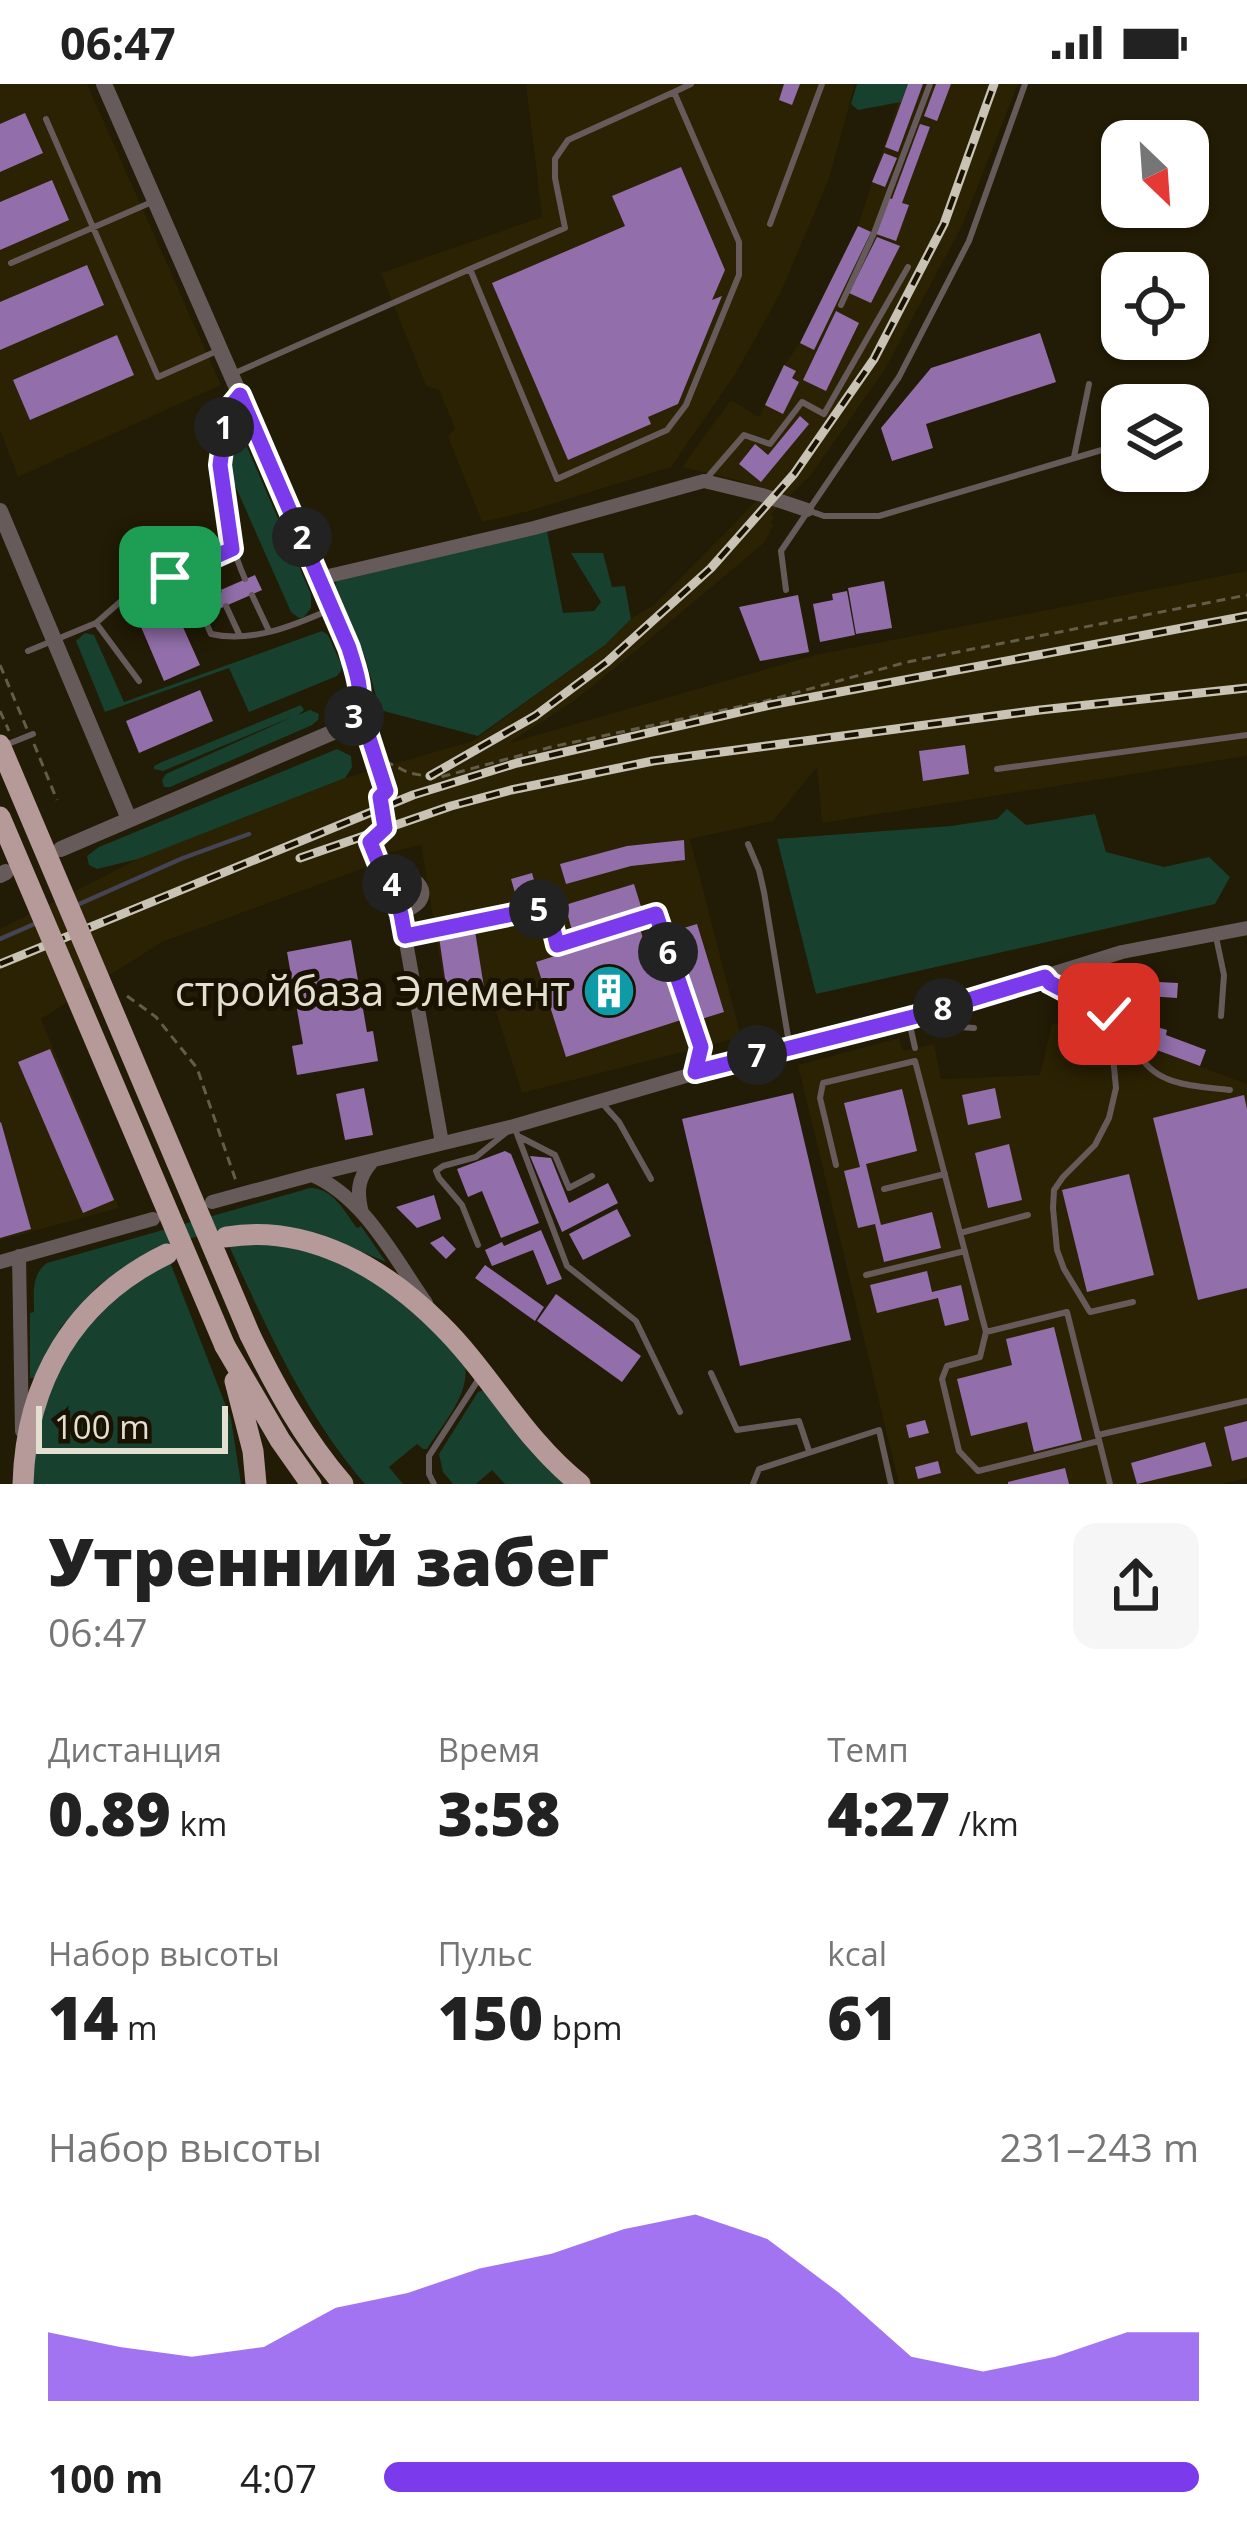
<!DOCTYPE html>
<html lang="ru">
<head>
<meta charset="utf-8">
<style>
  :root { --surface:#fff; --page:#f6f6f6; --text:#222; --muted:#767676; --accent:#7c3aed }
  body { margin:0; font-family:"Open Sans",sans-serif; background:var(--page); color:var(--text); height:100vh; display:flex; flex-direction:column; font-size:45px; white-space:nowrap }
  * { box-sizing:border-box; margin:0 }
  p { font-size:39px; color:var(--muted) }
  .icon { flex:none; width:66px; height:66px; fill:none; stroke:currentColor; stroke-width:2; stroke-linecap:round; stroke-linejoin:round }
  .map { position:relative; height:1400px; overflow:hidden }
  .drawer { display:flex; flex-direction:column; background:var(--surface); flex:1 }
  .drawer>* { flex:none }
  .needle { width:78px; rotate:155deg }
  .tools { position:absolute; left:1101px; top:36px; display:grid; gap:24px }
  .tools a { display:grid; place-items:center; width:108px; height:108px; border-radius:24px; background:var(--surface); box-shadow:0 3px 9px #0004; font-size:60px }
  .scale { position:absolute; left:36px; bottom:30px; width:192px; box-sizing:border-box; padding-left:12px; border:6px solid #e3dfd1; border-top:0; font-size:33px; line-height:42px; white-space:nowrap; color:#e3dfd1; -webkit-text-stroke:9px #191200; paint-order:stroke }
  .pin { position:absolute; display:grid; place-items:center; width:102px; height:102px; color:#fff; margin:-51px; border-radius:24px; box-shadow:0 6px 18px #0006 }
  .km { position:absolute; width:60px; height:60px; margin:-30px; border-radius:50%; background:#222; color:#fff; font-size:33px; line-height:60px; text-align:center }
  .round { display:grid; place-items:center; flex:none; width:126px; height:126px; border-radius:24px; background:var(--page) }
  .head { display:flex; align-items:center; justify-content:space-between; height:204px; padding:0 48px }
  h1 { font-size:66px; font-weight:800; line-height:90px }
  .figures { display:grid; grid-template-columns:repeat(3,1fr); gap:18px; height:204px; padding:12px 48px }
  .figures div { display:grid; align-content:center }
  .figures b { font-size:60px; font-weight:800 }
  .figures small { font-size:33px; font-weight:400 }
  .figures p { font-size:33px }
  .chart { height:336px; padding:24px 48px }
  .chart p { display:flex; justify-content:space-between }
  .chart svg { width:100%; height:216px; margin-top:12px; fill:var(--accent); opacity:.7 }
  ul { padding:0 48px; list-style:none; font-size:39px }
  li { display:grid; grid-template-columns:192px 144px 1fr; align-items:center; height:90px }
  li i { height:30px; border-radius:15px; background:var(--accent) }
  .status { display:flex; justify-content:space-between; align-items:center; height:84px; padding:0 60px; background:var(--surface); direction:ltr }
  .status svg { height:33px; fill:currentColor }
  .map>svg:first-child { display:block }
</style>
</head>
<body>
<div class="status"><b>06:47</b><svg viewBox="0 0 49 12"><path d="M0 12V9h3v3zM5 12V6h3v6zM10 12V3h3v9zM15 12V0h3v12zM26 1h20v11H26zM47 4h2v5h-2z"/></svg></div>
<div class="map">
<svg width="1247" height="1400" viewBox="0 0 1247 1400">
  <rect width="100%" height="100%" fill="#221b05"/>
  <path fill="#2b2203" d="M0,0H87L221,301L18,393L0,346Z
    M526,0H855L829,95L780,210L736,289L671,383L529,427L482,438L448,353L455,344L439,306L426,302L381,189L542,133Z
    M904,0H1018L962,142L884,287L810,392L771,430L774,433L771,440L774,441L764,459L614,585L571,619L509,659L815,571L1247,487V672L822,739L817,683L773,737L690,755L741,953L522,1009L493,918L448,924L421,761L376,772L375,780L162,858L41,935L119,1124L0,1156V845L138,775L345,694L473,657L605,561L631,535L655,520L767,406L741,397L682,383L731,316L759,333L784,281L800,259L858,142Z
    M1052,939L1146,962L1247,1000V1394L1221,1400H899L798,981L899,954L903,967L934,960L941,995L1040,991Z"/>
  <path fill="#17402f" d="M857,0H908L901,18L858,26L851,20Z
    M236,347H240L311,510V524L304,533L299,534L291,528L227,383L228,355Z
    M547,447L563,529L594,527L601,518L571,469H603L612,503L625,502L631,535L605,561L478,652L380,626L365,573L334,504L338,493Z
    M322,547L328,551L342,582L341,587L337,592L249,628L229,584L105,628L76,557L85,549L94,551L124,618Z
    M301,621L304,626L298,631L310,626L319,630L318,636L312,641L170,703H164L162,696L166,690L294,632L163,687L154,685V682L162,678Z
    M337,665L351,672L352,683L345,694L138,775L97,785L89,781L87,772L99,763Z
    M1007,725L1026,741L1095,730L1106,768L1164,783L1209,773L1230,793L1215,820L816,910L777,755L951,742L997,735Z
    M310,1104C333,1104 344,1127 357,1144L361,1142L386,1178L320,1150L233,1144L171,1159L145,1170L98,1202L61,1243L34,1294H30V1229L34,1228C34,1209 31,1191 47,1179Z
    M263,1160L290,1163L338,1176L404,1216L465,1281C470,1311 442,1341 427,1365H423L417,1360L389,1383L403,1400H365C304,1329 268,1246 229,1162Z
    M170,1178L231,1335L241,1400H31L32,1383L45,1316L69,1264L117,1210Z
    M484,1306L565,1400H505L492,1386L476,1400H453L443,1388L439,1370L478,1308Z"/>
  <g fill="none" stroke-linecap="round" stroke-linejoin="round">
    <path stroke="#445" stroke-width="4.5" d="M77,821L183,774L249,750
      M0,855L39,838"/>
  </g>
  <path fill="#926faa" d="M784,0H800L792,21L779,16Z
    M908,0H923L898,68L885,63Z
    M936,0H951L937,37L924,32Z
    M25,29L43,69L0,88V40Z
    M920,40L930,43L902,119L909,121L896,157L876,150L889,114L892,115Z
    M884,69L897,74L885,103L872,98Z
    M681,83L725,186L712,216L722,212L678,320L648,333L651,340L568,376L492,199L625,142L612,112Z
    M52,96L69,136L0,166V118Z
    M858,142L871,148L814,266L800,259Z
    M877,153L900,162L871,219L849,209Z
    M87,181L104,221L0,266V218Z
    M836,227L859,239L826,307L803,296Z
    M1040,249L1056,298L926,340L933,364L892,377L881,344L931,284Z
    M117,251L134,291L30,336L13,296Z
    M784,281L796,287L792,294L799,298L783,330L765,321Z
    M800,332L809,340L761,398L739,380L755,360L768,371Z
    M255,491L262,506L182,541L200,581L164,597L136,531L171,516L175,526Z
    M884,497L892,544L856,550L848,504Z
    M847,507L855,551L820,558L813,520L833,516L832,510Z
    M798,511L809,568L760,577L739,523Z
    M200,606L213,637L139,669L126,637Z
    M965,661L969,690L923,697L919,667Z
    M684,756L685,776L631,782L566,800L560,780L627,762Z
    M532,789L537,806L516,812L511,795Z
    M634,800L643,829L573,850L565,821Z
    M697,840L724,928L695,937L667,849Z
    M640,845L645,860L656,857L681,936L566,973L536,878Z
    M475,847L486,916L449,922L439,853Z
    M351,856L367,948L373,947L378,977L297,991L292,962L303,960L287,868Z
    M1102,895L1178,899L1177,914L1147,912V907L1101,905Z
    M1154,942L1167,946L1166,951L1206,966L1200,982L1146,962Z
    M50,965L114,1116L83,1129L18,978Z
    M364,1004L373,1051L345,1056L336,1010Z
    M995,1004L1001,1034L968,1041L962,1011Z
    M902,1005L917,1067L866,1080L881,1141L932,1128L941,1164L884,1178L875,1140L858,1144L844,1087L860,1083L844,1019Z
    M793,1009L851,1256L740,1282L682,1035Z
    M1244,1011L1247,1025V1204L1198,1216L1153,1034Z
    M1,1038L31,1145L0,1154V1039Z
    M1009,1060L1022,1116L988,1124L975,1069Z
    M505,1067L511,1070L539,1139L501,1154L482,1107L468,1113L457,1085Z
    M530,1072L551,1074L569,1119L608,1099L618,1119L562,1148Z
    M1129,1090L1154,1191L1087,1208L1062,1106Z
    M434,1111L441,1135L417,1144L396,1123Z
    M617,1125L631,1152L583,1176L569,1150Z
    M541,1146L562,1195L547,1201L533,1166L492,1182L485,1166L502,1158L504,1162Z
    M443,1152L456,1165L446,1175L430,1159Z
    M485,1181L544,1223L535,1237L475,1194Z
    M927,1187L932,1208L961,1201L969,1236L945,1242L938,1214L877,1229L870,1201Z
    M556,1210L641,1272L622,1298L537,1237Z
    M1054,1243L1082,1356L1034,1368L1027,1338L971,1352L957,1295L1012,1281L1006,1255Z
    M925,1336L929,1349L909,1354L906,1341Z
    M1247,1337V1373L1232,1377L1224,1343Z
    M1205,1358L1212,1382L1137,1400L1131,1379Z
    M938,1377L941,1389L918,1395L915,1383Z
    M1065,1384L1069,1400H1008V1398Z"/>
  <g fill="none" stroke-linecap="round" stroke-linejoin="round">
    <path stroke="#625c49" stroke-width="3" stroke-dasharray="9 6" stroke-linecap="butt" d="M0,581L27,645
      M34,660L57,716
      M385,677L409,689L437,694L551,663L766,617L907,578L1247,511
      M382,695L386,707L380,713L385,744L370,758L387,791
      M127,912L156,933L197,984L237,1100"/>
    <path stroke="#675a5a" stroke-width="6" d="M674,8L691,0
      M46,35L158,293L217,267
      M770,140L822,0
      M11,179L152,118
      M841,221L874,149L930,0
      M235,289L470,185L557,395L667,346L686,321L739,191V158L674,8L568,56L555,75V94L565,144L470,185
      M237,315C204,356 225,451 245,495
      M1188,341L1194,339
      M1074,373L1089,300
      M706,395L744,351L770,360L802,318L824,330L908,183
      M807,426L824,432H879L1122,360
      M206,477L219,507
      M183,487L196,517
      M786,506L781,467L899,293L969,157L1025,0
      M252,511L269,547
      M226,522L240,552
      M203,532L211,550C251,559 293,542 329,526
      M96,539L139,597
      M28,567L96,539L128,511L232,465
      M356,636L368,651L379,688
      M3,662L33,650
      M997,685L1247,651
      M748,760L759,786L764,808L789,959
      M407,852L548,823L557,861L656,830L701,963L696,985
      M1216,853L1224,891L1221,932
      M1047,896L1121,936C1130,948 1132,960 1140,972C1159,1003 1197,1002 1230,1006
      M1109,930L1116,1004L1109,1034L1095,1061L1063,1093L1054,1106L1053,1124L1057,1166L1064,1185L1090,1228L1133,1218
      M916,934L934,941L974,944
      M909,937L915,964
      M601,1018L619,1038L651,1095
      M520,1053L555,1071L569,1104L592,1092
      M836,1081L820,1014L823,999L915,977L986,1248L1067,1228L1110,1400
      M884,1105L945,1090
      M960,1149L1028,1131
      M478,1161L462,1121L439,1094L436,1087L443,1082L476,1073L514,1042L567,1182L636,1237L680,1328
      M866,1191L965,1167
      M986,1248L980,1273L947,1282L942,1295L959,1367L978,1387L1099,1357
      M711,1289L737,1346L799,1337L809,1367
      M1098,1351L1247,1317
      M434,1400L429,1390V1372L480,1293
      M753,1400L759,1385L879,1346L891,1400"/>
    <path stroke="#675a5a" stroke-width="14" d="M320,494L534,444L704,397L762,411L807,426
      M401,830C407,826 415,823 419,818C436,795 380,774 401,830L442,1059
      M312,1091C364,1113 395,1175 426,1219
      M212,1118L312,1091L514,1042L789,962L913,933L1122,868L1247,844
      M362,1129C357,1109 357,1095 371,1079
      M19,1172L22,1347
      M0,1178L153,1135"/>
    <path stroke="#675a5a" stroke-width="16" d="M0,427L129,735
      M61,765L331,649C343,643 355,636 359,623C369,590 332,525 320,494L104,0
      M0,791L6,788"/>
    <path stroke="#b59a99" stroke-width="21" d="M226,1153C308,1139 384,1184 440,1240C491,1290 522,1354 580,1400
      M250,1251C276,1304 304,1355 343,1400
      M225,1262L280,1356L311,1400
      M235,1297L253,1367L256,1400
      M23,1400C26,1297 74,1215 167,1170"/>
    <g stroke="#c8c3b4" stroke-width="9">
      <path id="rail" d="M430,692L535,632L607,578L711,484L794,390L874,275L944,140L994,0
        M300,774L451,722L511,706L653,677L1040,626L1247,604
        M0,880L413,711L517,679L770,621L1247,532"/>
    </g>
    <use href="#rail" stroke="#191200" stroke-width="4.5" stroke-dasharray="14" stroke-linecap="butt"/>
    <path stroke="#625c49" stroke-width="3" stroke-dasharray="9 6" stroke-linecap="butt" d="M0,627L9,647"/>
    <path stroke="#b59a99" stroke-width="21" d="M0,661L250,1251
      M0,733L225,1262"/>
  </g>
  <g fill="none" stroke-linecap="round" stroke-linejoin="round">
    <g stroke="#fff" stroke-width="24">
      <path id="route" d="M170,493L232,465L220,381L227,327L240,311L349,564C356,588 366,610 354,634L368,651L386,707L380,713L385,744L370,758L378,778L395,804L394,812L401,830L405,852L548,823L557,861L656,830L701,963L695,988L913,933L1045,893L1050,899L1109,930"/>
    </g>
    <use href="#route" stroke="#7c3aed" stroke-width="15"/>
  </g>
  <defs>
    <g id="building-disc" transform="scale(2.7)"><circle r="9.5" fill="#0f9aa8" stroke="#191200"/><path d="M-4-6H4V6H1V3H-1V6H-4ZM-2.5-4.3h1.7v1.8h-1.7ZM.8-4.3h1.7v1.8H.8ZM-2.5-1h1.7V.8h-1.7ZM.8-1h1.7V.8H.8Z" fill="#fff"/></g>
  </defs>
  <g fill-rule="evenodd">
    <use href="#building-disc" x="609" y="907"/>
  </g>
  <g text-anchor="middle" stroke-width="10" stroke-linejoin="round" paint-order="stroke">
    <g font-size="42" fill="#e3dfd1" stroke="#191200" text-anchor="end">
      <text x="570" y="922">стройбаза Элемент</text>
    </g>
  </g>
</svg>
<div class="tools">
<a><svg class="needle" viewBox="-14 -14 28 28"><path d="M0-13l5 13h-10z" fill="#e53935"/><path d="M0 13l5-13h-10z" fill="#767676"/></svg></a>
<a><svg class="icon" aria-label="locate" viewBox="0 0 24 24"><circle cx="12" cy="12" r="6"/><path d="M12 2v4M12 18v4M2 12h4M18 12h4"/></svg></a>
<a><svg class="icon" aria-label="layers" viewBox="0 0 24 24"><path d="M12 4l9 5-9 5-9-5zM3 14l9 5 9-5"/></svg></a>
</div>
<div class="scale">100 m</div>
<div class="pin" style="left:170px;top:493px;background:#1e9e55"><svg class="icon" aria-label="arrive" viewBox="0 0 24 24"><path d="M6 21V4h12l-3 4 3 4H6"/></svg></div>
<div class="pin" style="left:1109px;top:930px;background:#d93025"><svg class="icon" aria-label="check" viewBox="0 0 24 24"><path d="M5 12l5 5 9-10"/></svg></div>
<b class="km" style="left:224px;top:343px">1</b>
<b class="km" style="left:302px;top:453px">2</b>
<b class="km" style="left:354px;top:632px">3</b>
<b class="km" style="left:392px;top:800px">4</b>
<b class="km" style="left:539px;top:825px">5</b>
<b class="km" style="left:668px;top:868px">6</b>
<b class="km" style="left:757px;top:971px">7</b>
<b class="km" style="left:943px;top:924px">8</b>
</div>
<section class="drawer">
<div class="head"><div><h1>Утренний забег</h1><p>06:47</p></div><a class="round"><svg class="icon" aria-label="share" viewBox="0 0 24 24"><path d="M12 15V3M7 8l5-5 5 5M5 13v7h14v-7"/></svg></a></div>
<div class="figures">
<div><p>Дистанция</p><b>0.89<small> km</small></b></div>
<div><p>Время</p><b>3:58</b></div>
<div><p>Темп</p><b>4:27<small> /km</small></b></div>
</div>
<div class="figures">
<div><p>Набор высоты</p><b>14<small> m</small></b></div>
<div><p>Пульс</p><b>150<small> bpm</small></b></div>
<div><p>kcal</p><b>61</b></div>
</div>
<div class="chart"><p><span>Набор высоты</span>231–243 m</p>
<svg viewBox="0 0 160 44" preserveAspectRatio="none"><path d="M0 44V30L10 33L20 35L30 33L40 25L50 22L60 17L70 14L80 9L90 6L100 11L110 22L120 35L130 38L140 35L150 30L160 30V44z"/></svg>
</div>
<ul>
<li><b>100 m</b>4:07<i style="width:100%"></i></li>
</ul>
</section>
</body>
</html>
